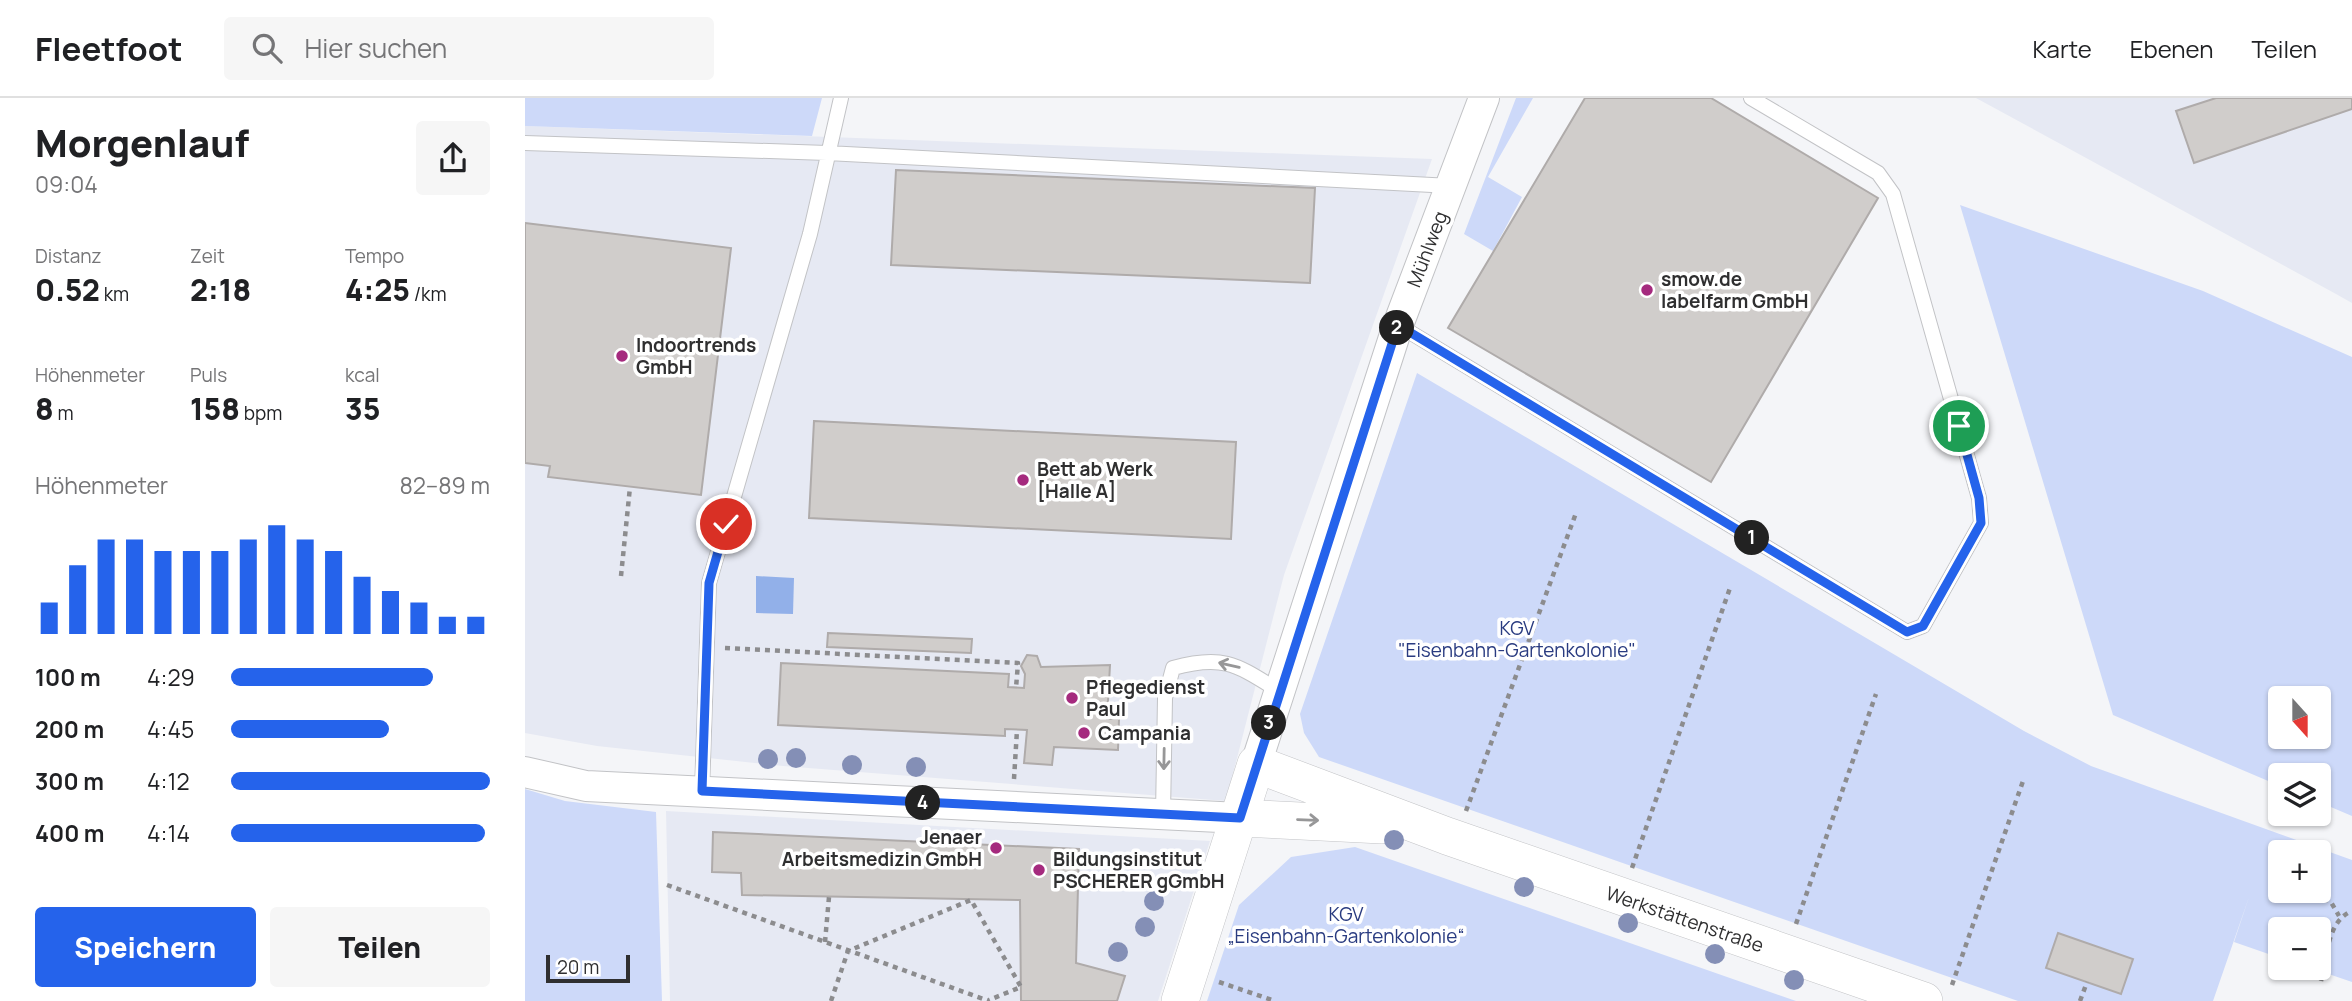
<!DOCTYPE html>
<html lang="de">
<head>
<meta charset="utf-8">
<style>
  :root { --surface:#fff; --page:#f6f6f6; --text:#202124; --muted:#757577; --line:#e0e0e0; --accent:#2563eb }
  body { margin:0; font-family:Manrope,sans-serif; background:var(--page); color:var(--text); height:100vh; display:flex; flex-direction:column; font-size:26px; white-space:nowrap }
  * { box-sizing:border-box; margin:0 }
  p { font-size:23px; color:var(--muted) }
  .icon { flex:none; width:38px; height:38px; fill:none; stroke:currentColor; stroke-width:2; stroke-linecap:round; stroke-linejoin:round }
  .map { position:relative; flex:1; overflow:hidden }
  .details { display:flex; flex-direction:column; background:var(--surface); width:525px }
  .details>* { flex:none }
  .needle { width:46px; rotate:159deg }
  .tools { position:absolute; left:1743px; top:588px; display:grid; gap:14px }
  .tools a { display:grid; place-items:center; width:63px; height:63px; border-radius:7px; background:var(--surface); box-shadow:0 2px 5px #0004; font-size:35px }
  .scale { position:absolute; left:21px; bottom:18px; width:84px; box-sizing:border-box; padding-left:7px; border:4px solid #2f2f30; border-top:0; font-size:19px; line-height:24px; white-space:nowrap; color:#2f2f30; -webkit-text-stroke:5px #fff; paint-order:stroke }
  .pin { position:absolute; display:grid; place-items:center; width:60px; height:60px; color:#fff; margin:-30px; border:4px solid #fff; border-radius:50%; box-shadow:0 2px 7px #0007 }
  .km { position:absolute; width:35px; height:35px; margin:-18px; border-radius:50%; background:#222; color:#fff; font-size:19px; line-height:35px; text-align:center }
  .round { display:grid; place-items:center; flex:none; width:74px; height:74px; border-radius:7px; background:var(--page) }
  .overview { display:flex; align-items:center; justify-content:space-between; height:119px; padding:0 35px }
  h1 { font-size:38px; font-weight:800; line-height:52px }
  .figures { display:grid; grid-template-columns:repeat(3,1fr); gap:10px; height:119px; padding:7px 35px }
  .figures div { display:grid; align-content:center }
  .figures b { font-size:30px; font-weight:800 }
  .figures small { font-size:19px; font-weight:400 }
  .figures p { font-size:19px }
  .chart { height:196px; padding:14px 35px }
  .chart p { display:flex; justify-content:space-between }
  .chart svg { width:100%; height:126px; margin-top:7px; stroke:var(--accent); stroke-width:6 }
  .primary-button { display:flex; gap:14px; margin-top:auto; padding:14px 35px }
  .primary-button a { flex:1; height:80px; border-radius:7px; background:var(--accent); color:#fff; font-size:28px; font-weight:800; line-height:80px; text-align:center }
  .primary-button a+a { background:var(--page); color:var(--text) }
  ul { padding:0 35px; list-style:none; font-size:23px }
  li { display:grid; grid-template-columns:112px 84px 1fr; align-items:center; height:52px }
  li i { height:18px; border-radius:9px; background:var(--accent) }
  header { display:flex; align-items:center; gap:42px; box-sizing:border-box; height:98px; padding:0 35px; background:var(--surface); border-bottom:2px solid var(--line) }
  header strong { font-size:33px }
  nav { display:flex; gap:38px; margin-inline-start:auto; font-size:24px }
  .search { width:490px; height:63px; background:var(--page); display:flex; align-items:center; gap:18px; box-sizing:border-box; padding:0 24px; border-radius:7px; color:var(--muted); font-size:26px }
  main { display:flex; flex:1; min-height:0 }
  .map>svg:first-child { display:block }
</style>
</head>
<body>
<header>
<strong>Fleetfoot</strong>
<div class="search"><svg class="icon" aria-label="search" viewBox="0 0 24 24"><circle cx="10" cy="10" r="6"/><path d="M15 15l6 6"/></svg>Hier suchen</div>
<nav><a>Karte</a><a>Ebenen</a><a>Teilen</a></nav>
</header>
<main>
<section class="details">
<div class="overview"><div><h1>Morgenlauf</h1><p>09:04</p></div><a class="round"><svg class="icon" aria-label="share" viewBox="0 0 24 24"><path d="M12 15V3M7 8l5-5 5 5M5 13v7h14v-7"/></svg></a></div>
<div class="figures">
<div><p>Distanz</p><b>0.52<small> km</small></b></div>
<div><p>Zeit</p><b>2:18</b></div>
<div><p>Tempo</p><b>4:25<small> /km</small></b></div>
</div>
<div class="figures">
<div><p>Höhenmeter</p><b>8<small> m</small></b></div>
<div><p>Puls</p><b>158<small> bpm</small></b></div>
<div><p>kcal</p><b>35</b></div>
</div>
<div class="chart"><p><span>Höhenmeter</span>82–89 m</p>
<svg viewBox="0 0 160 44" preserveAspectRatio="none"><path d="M5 44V33M15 44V20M25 44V11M35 44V11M45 44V15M55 44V15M65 44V15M75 44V11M85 44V6M95 44V11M105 44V15M115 44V24M125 44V29M135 44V33M145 44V38M155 44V38"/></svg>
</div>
<ul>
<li><b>100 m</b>4:29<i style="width:78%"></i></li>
<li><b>200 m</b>4:45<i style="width:61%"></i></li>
<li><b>300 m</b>4:12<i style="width:100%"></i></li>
<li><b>400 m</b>4:14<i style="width:98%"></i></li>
</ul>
<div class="primary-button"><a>Speichern</a><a>Teilen</a></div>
</section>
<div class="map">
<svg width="1827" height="903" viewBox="0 0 1827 903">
  <rect width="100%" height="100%" fill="#f4f5f8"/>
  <path fill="#e6e9f3" d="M1451,0H1827V205L1811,196Z
    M0,28L907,61L759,477L701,703L258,668L72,648L0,635Z
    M141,713L685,743L633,903H145Z"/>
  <path fill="#cdd9f9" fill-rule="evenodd" d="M0,0H297L287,38L0,28Z
    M991,0H1008L963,79L997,99L968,153L939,136Z
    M1435,107L1678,193L1827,259V718L1794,704V677H1755V688L1588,617ZM1755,600H1794V639H1755Z
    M892,275L1499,633L1566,668L1827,762V884L1786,870H1794V831H1755V860L1709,844L1724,799L1688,903H1493L794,659L779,635L775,616ZM1755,754H1794V793H1755Z
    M0,691L40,703L131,714L137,903H0Z
    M830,749L1271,903H682L714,807L766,759Z"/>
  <path fill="#92b0e9" d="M231,478L269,480L268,516L231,515Z"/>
  <path fill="#d0cdcb" stroke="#afabaa" stroke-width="2" d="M1060,0H1186L1353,100L1186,384L923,230Z
    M1691,0H1827V11L1669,65L1651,13Z
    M371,72L790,90L785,185L366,167Z
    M0,125L206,150L176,397L23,379L25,368L0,365Z
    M289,323L711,344L706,441L284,420Z
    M303,535L447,541L446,555L302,549Z
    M502,557L512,558L516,569L585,567L582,621H594L593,652L529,649L527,667L499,665L502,632L480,631V638L253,627L256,565L484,576L483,589L499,590L500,576L496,568Z
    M188,734L554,751L551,865L600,878L592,903H496L495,802L217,797L216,775L187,774Z
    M1533,835L1608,861L1596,896L1521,870Z"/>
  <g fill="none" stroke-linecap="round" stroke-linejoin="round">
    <g stroke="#c2c3c6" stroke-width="16">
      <path id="service" d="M0,45L302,55L926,88
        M873,227L1382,534L1398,528L1456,425L1454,400L1368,96L1353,75L1226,0
        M177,693L184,485L285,136L316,0
        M638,716L640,600L648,570C699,556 712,567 754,593"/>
    </g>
    <g stroke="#c2c3c6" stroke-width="32">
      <path id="minor" d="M731,666L873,227L959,0
        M0,674L61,688L715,720"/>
    </g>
    <g stroke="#c2c3c6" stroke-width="38">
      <path id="tertiary" d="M715,720L857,727
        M655,903L731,666L922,738L1399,903"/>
    </g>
    <path stroke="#8c8c8e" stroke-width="4.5" stroke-dasharray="5 5" stroke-linecap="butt" d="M96,478L105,389
      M200,550L493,565L491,590
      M489,681L492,632
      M941,713L1051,415
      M1107,770L1205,490
      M142,787L464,903
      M1780,793L1806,804L1814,818
      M1271,826L1351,596
      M300,844L304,799
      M1796,883C1802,859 1802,823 1827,813
      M694,884L750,903
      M1427,887L1498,683
      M306,903L323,853L446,802L496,889L464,902
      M1555,903L1562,884"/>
    <use href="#service" stroke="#fff" stroke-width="14"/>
    <use href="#minor" stroke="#fff" stroke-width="30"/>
    <use href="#tertiary" stroke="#fff" stroke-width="37"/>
  </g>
  <g fill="#848fb6">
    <circle cx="271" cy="660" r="10"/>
    <circle cx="243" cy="661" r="10"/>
    <circle cx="327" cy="667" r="10"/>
    <circle cx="391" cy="669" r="10"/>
    <circle cx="869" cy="742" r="10"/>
    <circle cx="999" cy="789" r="10"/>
    <circle cx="629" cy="803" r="10"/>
    <circle cx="1103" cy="825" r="10"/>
    <circle cx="620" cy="829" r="10"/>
    <circle cx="593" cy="854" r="10"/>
    <circle cx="1190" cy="856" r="10"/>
    <circle cx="1269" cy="882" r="10"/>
  </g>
  <defs><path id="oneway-shaft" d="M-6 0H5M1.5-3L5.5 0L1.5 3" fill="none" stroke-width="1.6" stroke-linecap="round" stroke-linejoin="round" transform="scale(1.75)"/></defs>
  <g stroke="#979798">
    <use href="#oneway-shaft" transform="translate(704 567) rotate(-167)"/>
    <use href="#oneway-shaft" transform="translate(639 661) rotate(91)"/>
    <use href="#oneway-shaft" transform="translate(783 722) rotate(2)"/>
  </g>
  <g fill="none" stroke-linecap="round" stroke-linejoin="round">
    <g stroke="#fff" stroke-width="14">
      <path id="route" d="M201,426L184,485L177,693L715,720L873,227L1382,534L1398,528L1456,425L1454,400L1434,328"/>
    </g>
    <use href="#route" stroke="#2563eb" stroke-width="9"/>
  </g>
  <g fill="#a52a7e" stroke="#fff" stroke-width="2.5">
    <circle cx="1122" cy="192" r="7"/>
    <circle cx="97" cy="258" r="7"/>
    <circle cx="498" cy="382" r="7"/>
    <circle cx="547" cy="600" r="7"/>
    <circle cx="559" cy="635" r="7"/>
    <circle cx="471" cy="750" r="7"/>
    <circle cx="514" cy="772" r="7"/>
  </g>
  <g text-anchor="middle" stroke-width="7" stroke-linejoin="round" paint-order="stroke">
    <g font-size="19" fill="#2f2f30" stroke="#fff">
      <text transform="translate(902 151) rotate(-69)" y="7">Mühlweg</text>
      <text transform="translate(1160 821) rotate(19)" y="7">Werkstättenstraße</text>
    </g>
    <g font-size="19" font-weight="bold" fill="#2f2f30" stroke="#fff" text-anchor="start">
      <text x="1136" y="188">smow.de<tspan x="1136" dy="22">labelfarm GmbH</tspan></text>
      <text x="111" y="254">Indoortrends<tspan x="111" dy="22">GmbH</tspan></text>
      <text x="512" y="378">Bett ab Werk<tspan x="512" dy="22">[Halle A]</tspan></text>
      <text x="561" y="596">Pflegedienst<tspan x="561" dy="22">Paul</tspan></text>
      <text x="573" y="642">Campania</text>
      <text x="457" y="746" text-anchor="end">Jenaer<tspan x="457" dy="22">Arbeitsmedizin GmbH</tspan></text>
      <text x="528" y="768">Bildungsinstitut<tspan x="528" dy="22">PSCHERER gGmbH</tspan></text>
    </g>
    <g font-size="19" fill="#293b80" stroke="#fff">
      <text x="992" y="537">KGV<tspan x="992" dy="22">"Eisenbahn-Gartenkolonie"</tspan></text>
      <text x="821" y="823">KGV<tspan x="821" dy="22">„Eisenbahn-Gartenkolonie“</tspan></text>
    </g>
  </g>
</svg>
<div class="tools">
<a><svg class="needle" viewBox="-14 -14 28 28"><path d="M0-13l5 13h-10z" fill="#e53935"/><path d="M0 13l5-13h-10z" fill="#757577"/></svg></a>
<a><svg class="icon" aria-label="layers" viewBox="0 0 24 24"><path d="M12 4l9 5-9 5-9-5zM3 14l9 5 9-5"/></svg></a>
<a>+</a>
<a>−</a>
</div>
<div class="scale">20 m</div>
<div class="pin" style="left:1434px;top:328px;background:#1e9e55"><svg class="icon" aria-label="arrive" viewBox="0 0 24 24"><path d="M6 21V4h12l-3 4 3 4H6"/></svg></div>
<div class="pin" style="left:201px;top:426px;background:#d93025"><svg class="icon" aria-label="check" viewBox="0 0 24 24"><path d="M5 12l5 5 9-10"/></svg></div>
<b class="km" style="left:1227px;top:440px">1</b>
<b class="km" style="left:872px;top:230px">2</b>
<b class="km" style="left:744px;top:625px">3</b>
<b class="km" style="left:398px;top:705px">4</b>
</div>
</main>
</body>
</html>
